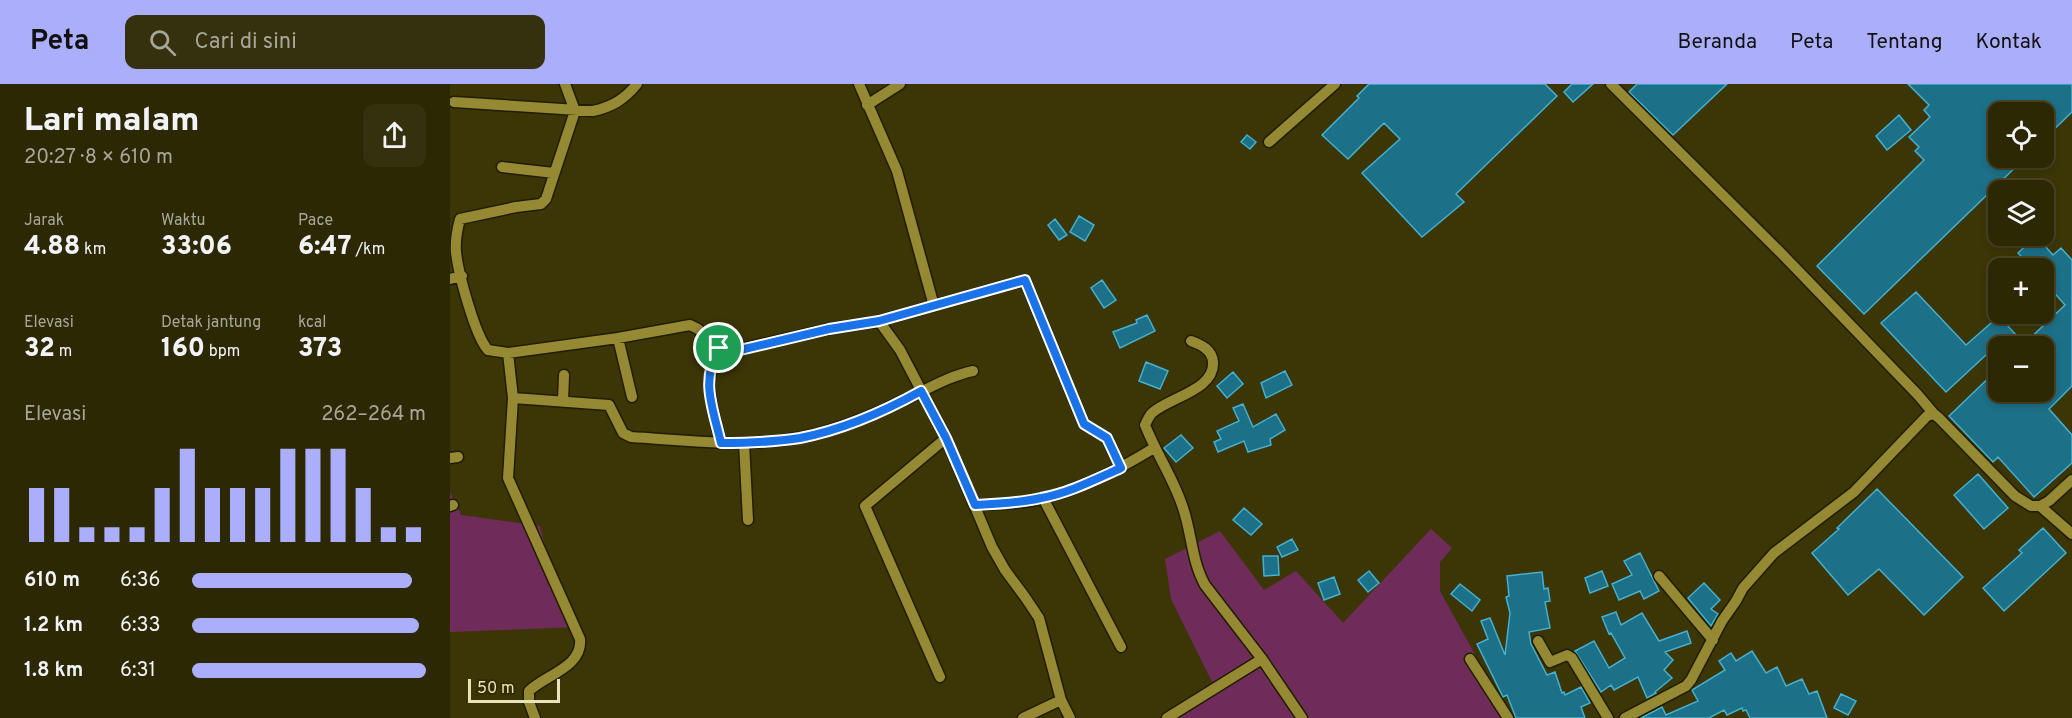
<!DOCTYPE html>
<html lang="id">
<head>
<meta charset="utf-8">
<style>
  :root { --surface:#2d2804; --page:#35300e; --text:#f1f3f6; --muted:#a7a69a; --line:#484426; --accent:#abaffb }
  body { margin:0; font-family:Overpass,sans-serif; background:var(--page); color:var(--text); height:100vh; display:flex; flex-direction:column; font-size:22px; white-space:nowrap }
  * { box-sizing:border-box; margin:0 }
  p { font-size:20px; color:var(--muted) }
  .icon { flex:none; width:33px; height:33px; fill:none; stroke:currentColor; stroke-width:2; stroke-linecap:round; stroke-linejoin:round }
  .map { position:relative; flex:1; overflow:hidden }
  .drawer { display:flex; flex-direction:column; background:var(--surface); width:450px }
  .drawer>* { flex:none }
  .buttons { position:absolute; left:1538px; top:18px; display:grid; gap:12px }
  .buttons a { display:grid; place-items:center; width:66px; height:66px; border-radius:12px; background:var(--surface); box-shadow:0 3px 9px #0003,0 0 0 2px var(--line); font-size:30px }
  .scale { position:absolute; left:18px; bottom:15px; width:92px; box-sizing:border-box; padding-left:6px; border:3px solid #e9e3bb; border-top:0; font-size:16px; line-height:21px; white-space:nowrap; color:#e9e3bb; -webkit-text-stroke:4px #322b00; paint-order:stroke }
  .pin { position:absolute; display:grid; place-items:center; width:51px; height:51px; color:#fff; margin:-26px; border:3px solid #fff; border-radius:50%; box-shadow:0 2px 6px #0007 }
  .round { display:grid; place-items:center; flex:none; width:63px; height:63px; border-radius:12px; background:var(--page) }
  .summary { display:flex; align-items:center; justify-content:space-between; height:102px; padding:0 24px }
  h1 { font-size:33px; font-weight:800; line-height:45px }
  .stats { display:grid; grid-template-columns:repeat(3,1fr); gap:9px; height:102px; padding:6px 24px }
  .stats div { display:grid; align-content:center }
  .stats b { font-size:26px; font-weight:800 }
  .stats small { font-size:16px; font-weight:400 }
  .stats p { font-size:16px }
  .chart { height:168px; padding:12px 24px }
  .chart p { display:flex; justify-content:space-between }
  .chart svg { width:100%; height:108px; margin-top:6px; stroke:var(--accent); stroke-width:6 }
  ul { padding:0 24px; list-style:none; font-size:20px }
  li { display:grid; grid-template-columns:96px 72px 1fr; align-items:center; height:45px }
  li i { height:15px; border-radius:8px; background:var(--accent) }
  header { display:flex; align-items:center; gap:36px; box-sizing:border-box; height:84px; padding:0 30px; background:var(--accent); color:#111 }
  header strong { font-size:28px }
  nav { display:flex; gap:33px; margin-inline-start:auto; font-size:21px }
  .search { width:420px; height:54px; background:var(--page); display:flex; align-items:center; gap:15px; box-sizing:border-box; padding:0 21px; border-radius:12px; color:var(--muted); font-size:22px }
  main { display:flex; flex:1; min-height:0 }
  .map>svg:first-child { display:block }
</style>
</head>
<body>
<header>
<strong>Peta</strong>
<div class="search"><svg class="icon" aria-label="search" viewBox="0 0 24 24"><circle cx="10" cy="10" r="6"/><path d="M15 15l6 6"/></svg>Cari di sini</div>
<nav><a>Beranda</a><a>Peta</a><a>Tentang</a><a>Kontak</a></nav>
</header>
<main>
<section class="drawer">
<div class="summary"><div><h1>Lari malam</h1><p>20:27 · 8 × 610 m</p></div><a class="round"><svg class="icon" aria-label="share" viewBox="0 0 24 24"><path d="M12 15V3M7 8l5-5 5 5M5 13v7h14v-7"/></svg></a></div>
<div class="stats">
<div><p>Jarak</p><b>4.88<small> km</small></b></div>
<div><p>Waktu</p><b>33:06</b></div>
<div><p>Pace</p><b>6:47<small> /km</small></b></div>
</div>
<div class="stats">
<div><p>Elevasi</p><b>32<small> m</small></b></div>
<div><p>Detak jantung</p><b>160<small> bpm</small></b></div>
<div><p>kcal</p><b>373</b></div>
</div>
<div class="chart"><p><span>Elevasi</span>262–264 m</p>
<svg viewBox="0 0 160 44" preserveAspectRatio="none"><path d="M5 44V22M15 44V22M25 44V38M35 44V38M45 44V38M55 44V22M65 44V6M75 44V22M85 44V22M95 44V22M105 44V6M115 44V6M125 44V6M135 44V22M145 44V38M155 44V38"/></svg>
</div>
<ul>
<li><b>610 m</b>6:36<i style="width:94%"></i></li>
<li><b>1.2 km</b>6:33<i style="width:97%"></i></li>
<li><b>1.8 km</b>6:31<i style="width:100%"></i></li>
</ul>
</section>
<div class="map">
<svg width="1622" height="634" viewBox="0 0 1622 634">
  <rect width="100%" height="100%" fill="#3c3606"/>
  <path fill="#6f2c5b" d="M0,408L11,431L90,442L102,492L127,543L0,548Z
    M981,445L1002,464L990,478V507L1060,634H715L763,600L721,515L715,475L770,447L814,506L846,487L893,539Z"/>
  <path fill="#1c7087" stroke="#45b0cf" stroke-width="1.5" d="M919,0H1095L1107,12L1006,110L1014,118L972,153L912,89L950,55L934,39L898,75L872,51L909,14L907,12Z
    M1122,0H1143L1123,18L1114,8Z
    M1187,0H1277L1223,51L1179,8Z
    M1458,0H1622V28L1593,56V28H1548V74H1575L1414,230L1367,182L1474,76L1465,67L1469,63L1459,53L1480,33L1474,26L1479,21Z
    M1449,31L1461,46L1437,66L1426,52Z
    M797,51L806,58L800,65L791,58Z
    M629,132L644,141L635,157L620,148Z
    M605,135L617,151L609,156L598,141Z
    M1586,152L1603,171L1611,164L1622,176V302L1599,325L1622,351V379L1584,413L1548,373L1543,378L1499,332L1548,285V308H1593V262H1548V283L1537,270L1496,308L1431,239L1466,208L1516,261L1549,232L1574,260L1615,221L1593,196V184H1582L1568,169Z
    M652,196L666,216L654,224L641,204Z
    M697,231L705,247L670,264L663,248L687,239L686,236Z
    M696,278L718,287L710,305L689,297Z
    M835,287L842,301L816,314L811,299Z
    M783,288L793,300L777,314L767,302Z
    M793,320L803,343L826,330L835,346L820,355L821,361L798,368L794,357L768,368L764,358L771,355L767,347L789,337L783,324Z
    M731,351L743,364L726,378L714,364Z
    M1528,390L1558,424L1534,445L1504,411Z
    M1427,405L1513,493L1474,531L1429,485L1398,511L1362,469L1389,445L1387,444Z
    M794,424L812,440L801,451L783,436Z
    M1593,444L1616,469L1554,527L1533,504L1572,469L1569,466Z
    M842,455L848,466L832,473L827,463Z
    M1190,469L1209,507L1194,515L1190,507L1169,516L1162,500L1182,491L1174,477Z
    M813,472H828L829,491L814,492Z
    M919,487L929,499L918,508L908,496Z
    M1152,487L1158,502L1140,509L1135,494Z
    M1092,488L1094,505L1098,504L1100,517L1095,518L1100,544L1079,548L1081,560L1097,591L1105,588L1112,609L1114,608L1115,611L1131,603L1140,619L1131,623L1135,634H1066L1057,611L1053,613L1027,560L1038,555L1031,537L1040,534L1055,571L1060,529L1056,513L1059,512L1057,492Z
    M884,493L890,510L874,516L868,499Z
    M1254,499L1270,516L1261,525L1268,530L1261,542L1238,514Z
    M1010,500L1030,516L1022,527L1001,510Z
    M1166,528L1171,541L1192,529L1209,557L1237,547L1241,559L1215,568L1223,576L1214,586L1222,594L1205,608L1206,609L1197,614L1188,593L1164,606L1161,601L1151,608L1125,567L1144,557L1159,584L1175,574L1161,549L1159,550L1152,533Z
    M1302,567L1316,589L1327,583L1336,602L1352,595L1359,610L1367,607L1377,634H1300L1296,626L1293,627L1292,624L1277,631L1274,626L1259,634H1191L1212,623L1216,631L1248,617L1242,606L1275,586L1269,577L1281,569L1286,577Z
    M1391,610L1406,617L1398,631L1384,624Z"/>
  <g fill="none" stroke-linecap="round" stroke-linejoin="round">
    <g stroke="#211d03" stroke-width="13">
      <path id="street" d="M115,0L125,27L96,115L91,120L66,123L10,135C7,146 5,157 6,168C8,188 25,252 38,266L58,269L168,254L240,241L248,245L269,264L290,265L379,245L429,237L575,196L634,340L657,354L671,384
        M409,0L447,87L484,222
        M1161,0L1331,169L1468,311L1484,330
        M4,18L143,27C162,23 175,15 187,0
        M417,21L450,0
        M819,58L885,0
        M52,83L104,89
        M0,195L12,192
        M429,237L450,266L496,354L542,463L555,486L575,513L589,534L611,616L620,634
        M168,254L182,313
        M741,257C752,261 762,266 763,278C765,306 720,313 702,329C699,332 697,337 695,341C706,369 723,394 732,421C742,448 741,476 755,501L812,575L852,634
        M269,264C251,297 263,324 271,359
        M58,269L63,314L58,394L130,555C133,583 95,591 79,607V618L85,634
        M63,314L159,321L173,349L181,353C247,357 316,367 380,346C406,338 432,327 456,315C478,305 499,292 523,287
        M113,317L114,291
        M294,359L298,436
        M0,374L8,373
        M593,414L671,563
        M525,421C548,420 572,420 594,414C633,404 670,385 704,364
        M0,422L3,421
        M1590,422L1622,450
        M1209,492L1263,556
        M1088,557L1100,578L1117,571L1122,574L1158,634
        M1020,575L1058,634
        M490,593L415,422L496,354
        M573,634L611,616
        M717,634L812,575
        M1175,634L1236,602L1241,596L1272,537L1286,517L1293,504L1324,469L1404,408L1477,332L1484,330L1489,334L1565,412L1581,422H1590L1599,417L1622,396"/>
    </g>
    <use href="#street" stroke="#958933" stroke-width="10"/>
  </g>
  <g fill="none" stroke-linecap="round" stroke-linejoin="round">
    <g stroke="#fff" stroke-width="12">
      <path id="route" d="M575,196L634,340L657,354L671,384C646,395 619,409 591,414C570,419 547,420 525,421L496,354L471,307C435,327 391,346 350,354C324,358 297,359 271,359C263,324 250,297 269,264L290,266L379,245L429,237Z"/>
    </g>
    <use href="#route" stroke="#1a73e8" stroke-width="8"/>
  </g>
</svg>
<div class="buttons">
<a><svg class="icon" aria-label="locate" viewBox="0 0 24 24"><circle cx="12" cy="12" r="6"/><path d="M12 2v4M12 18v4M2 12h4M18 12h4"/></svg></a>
<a><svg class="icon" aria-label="layers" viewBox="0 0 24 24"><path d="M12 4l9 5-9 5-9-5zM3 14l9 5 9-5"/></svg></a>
<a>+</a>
<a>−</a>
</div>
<div class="scale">50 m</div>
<div class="pin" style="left:269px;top:264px;background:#1e9e55"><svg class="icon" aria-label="arrive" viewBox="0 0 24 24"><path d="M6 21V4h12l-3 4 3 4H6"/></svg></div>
</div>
</main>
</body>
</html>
